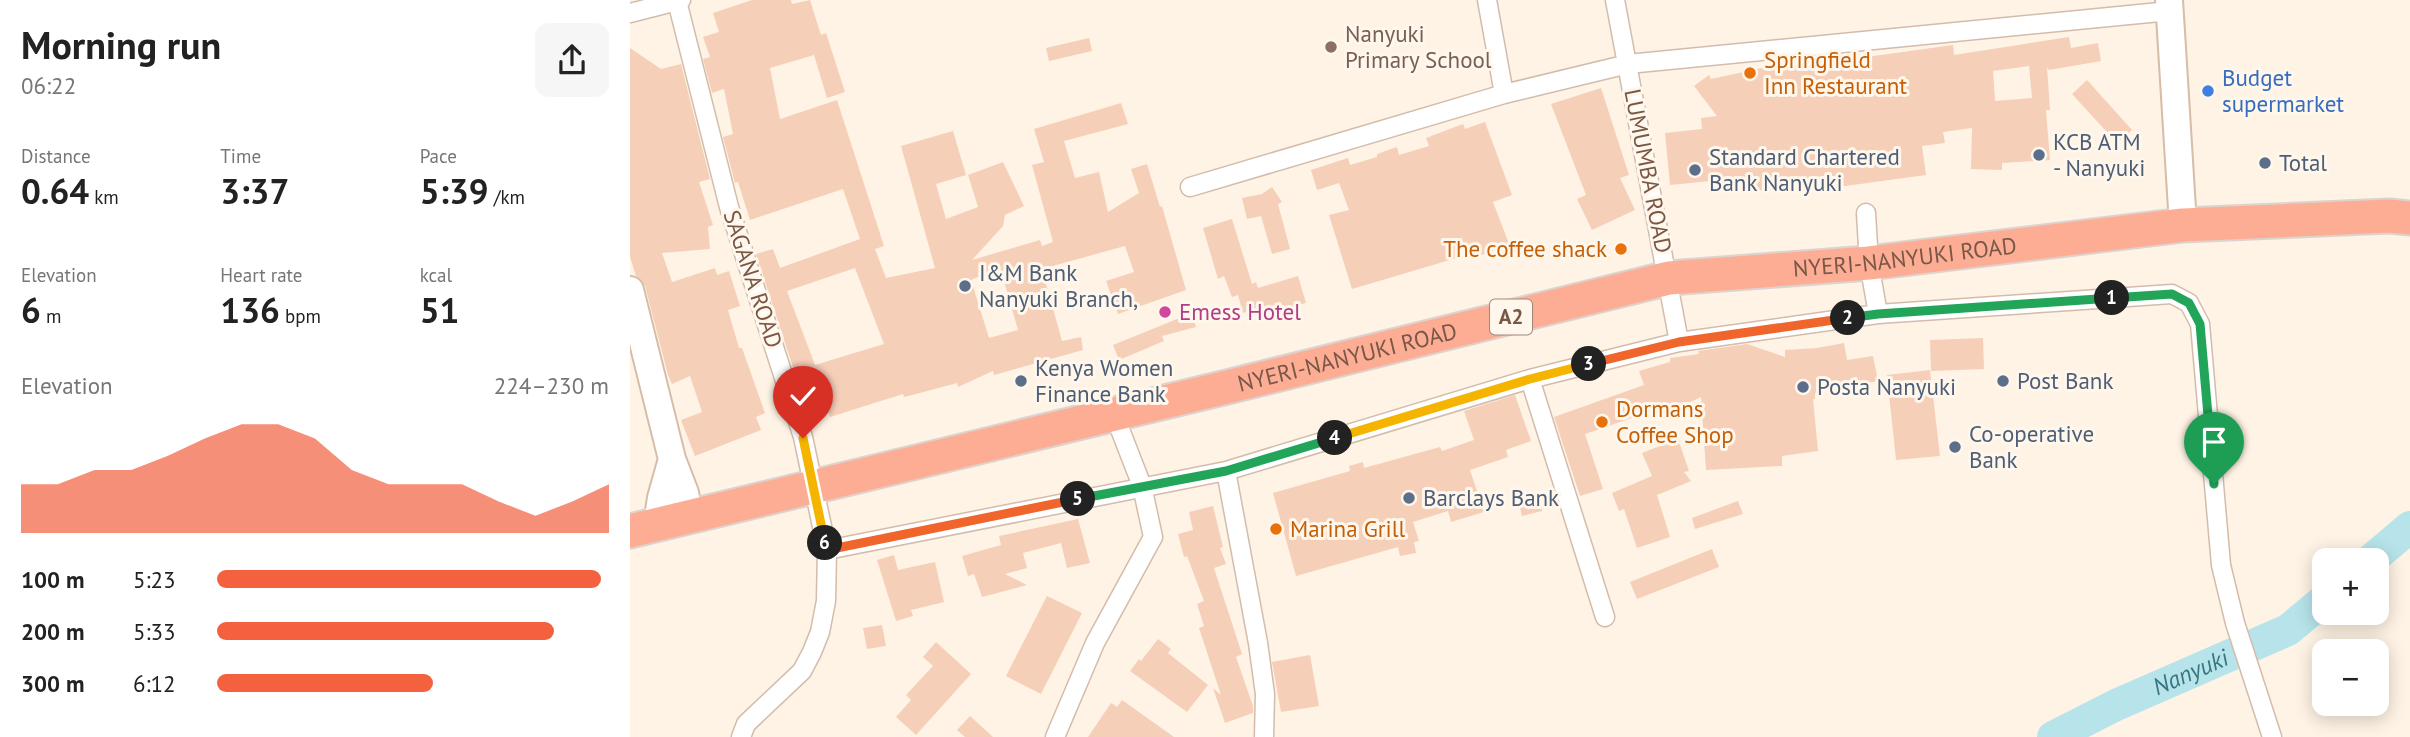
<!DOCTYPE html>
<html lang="en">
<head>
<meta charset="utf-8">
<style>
  :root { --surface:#fff; --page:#f6f6f6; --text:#222; --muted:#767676; --accent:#f3613f }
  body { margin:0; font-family:"PT Sans",sans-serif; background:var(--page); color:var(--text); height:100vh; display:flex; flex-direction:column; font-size:26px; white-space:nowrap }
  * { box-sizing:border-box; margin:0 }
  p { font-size:23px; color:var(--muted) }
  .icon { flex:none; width:38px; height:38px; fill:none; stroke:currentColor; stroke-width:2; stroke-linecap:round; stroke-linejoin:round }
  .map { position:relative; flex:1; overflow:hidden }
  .drawer { display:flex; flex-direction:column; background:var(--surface); width:630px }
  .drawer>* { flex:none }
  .buttons { position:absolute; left:1682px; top:548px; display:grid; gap:14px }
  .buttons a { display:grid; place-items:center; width:77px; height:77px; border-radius:14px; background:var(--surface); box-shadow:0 4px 18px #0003; font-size:35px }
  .pin { position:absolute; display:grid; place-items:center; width:60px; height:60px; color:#fff; margin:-72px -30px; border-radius:50% 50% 50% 0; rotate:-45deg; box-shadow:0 0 7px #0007 }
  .pin .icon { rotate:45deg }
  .km { position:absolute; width:35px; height:35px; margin:-18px; border-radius:50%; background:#222; color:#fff; font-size:19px; line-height:35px; text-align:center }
  .round { display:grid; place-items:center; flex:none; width:74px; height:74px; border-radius:14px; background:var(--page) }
  .head { display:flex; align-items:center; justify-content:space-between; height:119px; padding:0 21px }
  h1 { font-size:38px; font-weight:700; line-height:52px }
  .figures { display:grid; grid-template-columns:repeat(3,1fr); gap:10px; height:119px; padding:7px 21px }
  .figures div { display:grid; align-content:center }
  .figures b { font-size:35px; font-weight:700 }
  .figures small { font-size:19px; font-weight:400 }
  .figures p { font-size:19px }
  .chart { height:196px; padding:14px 21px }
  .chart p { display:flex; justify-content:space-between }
  .chart svg { width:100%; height:126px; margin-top:7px; fill:var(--accent); opacity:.7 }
  ul { padding:0 21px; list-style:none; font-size:23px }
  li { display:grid; grid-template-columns:112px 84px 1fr; align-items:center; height:52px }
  li i { height:18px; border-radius:9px; background:var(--accent) }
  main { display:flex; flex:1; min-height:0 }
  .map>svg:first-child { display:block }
</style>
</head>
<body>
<main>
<section class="drawer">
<div class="head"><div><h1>Morning run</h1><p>06:22</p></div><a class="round"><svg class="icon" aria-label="share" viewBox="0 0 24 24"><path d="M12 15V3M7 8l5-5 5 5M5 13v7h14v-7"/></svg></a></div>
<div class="figures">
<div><p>Distance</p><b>0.64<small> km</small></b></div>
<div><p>Time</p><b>3:37</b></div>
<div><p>Pace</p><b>5:39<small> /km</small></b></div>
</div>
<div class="figures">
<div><p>Elevation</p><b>6<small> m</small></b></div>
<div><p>Heart rate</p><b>136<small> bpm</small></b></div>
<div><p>kcal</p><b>51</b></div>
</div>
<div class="chart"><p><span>Elevation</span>224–230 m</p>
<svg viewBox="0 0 160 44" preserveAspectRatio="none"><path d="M0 44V27L10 27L20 22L30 22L40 17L50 11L60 6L70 6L80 11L90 22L100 27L110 27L120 27L130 33L140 38L150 33L160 27V44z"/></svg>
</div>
<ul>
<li><b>100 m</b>5:23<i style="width:98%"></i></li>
<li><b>200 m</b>5:33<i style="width:86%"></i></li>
<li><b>300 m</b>6:12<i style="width:55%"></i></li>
</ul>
</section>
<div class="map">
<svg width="1780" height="737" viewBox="0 0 1780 737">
  <rect width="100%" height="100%" fill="#fef3e4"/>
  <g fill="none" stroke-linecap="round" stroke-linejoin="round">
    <g stroke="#b6e4ea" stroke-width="32">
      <path d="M1741,560L1780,527"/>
      <path id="s1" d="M1423,737L1486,705L1658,630L1694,600"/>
    </g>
  </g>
  <path fill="#f6cfb9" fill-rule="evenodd" d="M122,0H161L162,4L180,0L191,35L196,33L215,92L197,98L184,55L140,68L150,119L207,100L254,246L245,249L256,278L305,268L271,146L323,131L336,175L306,184L316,219L348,207L338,175L373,162L394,206L375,215L373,226L342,260L410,240L412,246L423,242L402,165L414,162L404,129L491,103L498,124L434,141L445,178L469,172L478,212L509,193L501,169L517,164L530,207L532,206L556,290L488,314L476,281L504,272L495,246L412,269L432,341L451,337L453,350L364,375L363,371L328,387L327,383L286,394L274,397L273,394L200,417L193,396L174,401L126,254L143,249L150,268L230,239L213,189L120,220L108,182L105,183L93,137L103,134L94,89L82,93L73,59L80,57L73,37L89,32L83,13ZM370,267L388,330L359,338L341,280ZM225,268L254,344L185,365L157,291Z
    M1439,37L1441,48L1468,43L1471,61L1419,70L1417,67L1420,110H1416L1420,160L1372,163V170L1341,169L1342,128L1313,132L1315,143L1292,146L1296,175L1186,190L1185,184L1104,193L1102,179L1040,185L1035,133L1072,129L1071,118L1087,116L1064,86L1079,75L1081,79L1141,66L1142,70L1323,45L1324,55ZM1399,66L1402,98L1365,101L1363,71Z
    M459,38L462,51L419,61L416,48Z
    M0,48L31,69L51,64L80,179L69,182L83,225L78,227L80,249L32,253L42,282L85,268L87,275L99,271L110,306L98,310L109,348H112L135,413L126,417L131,430L65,456L51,420L72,412L60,376L42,384L38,375L15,286L6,276L0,257Z
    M1457,80L1502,130L1487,143L1442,94Z
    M971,88L999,175L990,178L1005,210L962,230L947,199L956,195L921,104Z
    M855,122L882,195L863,202L879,244L842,259L840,254L722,289L699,215L719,210L709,183L687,190L681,170L718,158L720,165L747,157V154L767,147L769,155L799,146L796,138L833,124L835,129Z
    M642,187L652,202L648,204L660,249L642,254L631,216L617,219L612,198L632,194Z
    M602,219L622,284L626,282L628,288L668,276L676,303L639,313L637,306L613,313L608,295L602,297L594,276L588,279L573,228Z
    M562,313L566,327L532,336L534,341L489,360L483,345Z
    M1353,338L1354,369L1301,371L1300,340Z
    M1214,343L1217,360L1243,356L1248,381L1185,393V399H1183L1188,451L1152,456V466L1076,470L1071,397L1028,418L1025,410L955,434L973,489L950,496L924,417L1014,385L1009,371L1040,362V358L1069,354L1068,351L1117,344L1155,357V350L1187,348Z
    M1300,370L1310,456L1266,460L1257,375Z
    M885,395L901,441L876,450L878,457L840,470L854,512L821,522L818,511L783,522L789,541L784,542L786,553L770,556L768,547L666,576L643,493L720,471L719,466L733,462L734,468L810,447L812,451L844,440L834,411Z
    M1048,439L1059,471L1054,472L1061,481L1027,495L1040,537L1007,548L994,509L989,511L982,493L1022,476L1012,453Z
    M908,494L912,511L892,516L888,499Z
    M1108,501L1113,514L1065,529L1062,518Z
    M583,506L593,547L590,548L596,564L584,568L612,654L606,657L623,706V713L595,723L583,688L591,695L569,628L574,626L567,604L574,601L557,556L554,557L548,534L563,530L559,512Z
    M448,519L460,563L437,568L431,543L393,553L397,568L375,574L397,585L352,597L344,574L338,576L332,556L371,545L369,536Z
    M1082,549L1089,567L1007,599L1000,582Z
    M264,555L268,570L305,562L314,602L281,610L283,616L266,621L247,560Z
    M417,596L452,613L411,694L376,676Z
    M252,625L256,646L237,649L233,628Z
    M528,639L541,649L538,653L578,685L557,712L500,671L509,659L511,661Z
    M306,642L341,674L286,735L266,717L281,700L276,695L303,666L293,657Z
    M680,655L689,706L651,712L642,662Z
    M492,700L544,737H458L481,703L487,707Z
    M340,716L363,737H335L327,730Z"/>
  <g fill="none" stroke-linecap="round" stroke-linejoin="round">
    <g stroke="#d3bcab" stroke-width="21">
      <path id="street" d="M857,0L874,94
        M985,0L1049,342
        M47,1L99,207L173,437L197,550L196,601L190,632L182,652L172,671L116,724L111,737
        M0,13L51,0
        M560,187L874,94L998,64L1540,11
        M1236,213L1239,263L1248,314
        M900,379L975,617
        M596,471L628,643L635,694L634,737
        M197,550L596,471L900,379L1049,342L1248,314L1542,294L1559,303L1570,324L1591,565L1605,623L1642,737
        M425,737L465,643L523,537L512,486L484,414"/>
    </g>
    <g stroke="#d6bca9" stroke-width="30">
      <path id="secondary" d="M1539,0L1553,225
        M0,290L42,459L55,493L60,517
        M27,524L31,498L42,459"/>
    </g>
    <g stroke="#dcd3cf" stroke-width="37">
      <g id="highway">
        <path id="s2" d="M0,531L597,387L1039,278L1239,263L1553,225L1759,216L1780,218"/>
      </g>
    </g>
    <use href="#street" stroke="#fff" stroke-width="18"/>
    <use href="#secondary" stroke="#fff" stroke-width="26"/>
    <use href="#highway" stroke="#fead95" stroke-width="33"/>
  </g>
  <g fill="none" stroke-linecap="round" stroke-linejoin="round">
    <g stroke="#fff" stroke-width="14">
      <path id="split-1" d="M1482,298L1542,294L1559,303L1570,324L1584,484"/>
    </g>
    <g stroke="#fff" stroke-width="14">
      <path id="split-2" d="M1218,318L1248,314L1482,298"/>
    </g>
    <g stroke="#fff" stroke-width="14">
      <path id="split-3" d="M959,364L1049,342L1218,318"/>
    </g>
    <g stroke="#fff" stroke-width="14">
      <path id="split-4" d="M705,438L900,379L959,364"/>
    </g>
    <g stroke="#fff" stroke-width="14">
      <path id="split-5" d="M448,499L596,471L705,438"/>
    </g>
    <g stroke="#fff" stroke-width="14">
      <path id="split-6" d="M195,543L197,550L448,499"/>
    </g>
    <g stroke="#fff" stroke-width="14">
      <path id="split-7" d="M173,438L195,543"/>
    </g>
    <use href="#split-1" stroke="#22a559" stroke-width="9"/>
    <use href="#split-2" stroke="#22a559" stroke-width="9"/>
    <use href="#split-3" stroke="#f0652b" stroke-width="9"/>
    <use href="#split-4" stroke="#f5b400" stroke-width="9"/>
    <use href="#split-5" stroke="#22a559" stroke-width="9"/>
    <use href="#split-6" stroke="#f0652b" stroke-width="9"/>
    <use href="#split-7" stroke="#f5b400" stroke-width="9"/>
  </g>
  <circle fill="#8d6e63" stroke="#fff7ec" stroke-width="2.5" cx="701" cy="47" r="7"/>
  <g fill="#e8710a" stroke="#fff7ec" stroke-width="2.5">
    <circle cx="1120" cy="73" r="7"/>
    <circle cx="991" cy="249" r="7"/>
    <circle cx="972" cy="422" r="7"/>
    <circle cx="646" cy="529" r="7"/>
  </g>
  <circle fill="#3f7fe0" stroke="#fff7ec" stroke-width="2.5" cx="1578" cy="91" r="7"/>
  <g fill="#5c6f8a" stroke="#fff7ec" stroke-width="2.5">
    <circle cx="1409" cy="155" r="7"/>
    <circle cx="1635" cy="163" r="7"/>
    <circle cx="1065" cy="170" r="7"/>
    <circle cx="335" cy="286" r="7"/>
    <circle cx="391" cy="381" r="7"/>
    <circle cx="1373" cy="381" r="7"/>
    <circle cx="1173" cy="387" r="7"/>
    <circle cx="1325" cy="447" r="7"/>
    <circle cx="779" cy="498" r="7"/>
  </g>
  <circle fill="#d1479c" stroke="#fff7ec" stroke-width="2.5" cx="535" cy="312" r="7"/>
  <g text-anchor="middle" stroke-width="6" stroke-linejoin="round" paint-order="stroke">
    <rect fill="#fff7ec" stroke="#a18778" stroke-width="2" x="860" y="299.5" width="42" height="35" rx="5"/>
    <g font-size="21" font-weight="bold" fill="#795747">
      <text x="881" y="324">A2</text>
    </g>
    <g font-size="23" fill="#785e54" stroke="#fff7ec" text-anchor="start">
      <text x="715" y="42">Nanyuki<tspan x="715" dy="26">Primary School</tspan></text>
    </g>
    <g font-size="23" fill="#c56008" stroke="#fff7ec" text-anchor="start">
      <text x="1134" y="68">Springfield<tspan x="1134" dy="26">Inn Restaurant</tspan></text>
      <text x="977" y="257" text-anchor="end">The coffee shack</text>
      <text x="986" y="417">Dormans<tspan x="986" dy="26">Coffee Shop</tspan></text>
      <text x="660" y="537">Marina Grill</text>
    </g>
    <g font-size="23" fill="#366cbe" stroke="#fff7ec" text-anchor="start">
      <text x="1592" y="86">Budget<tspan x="1592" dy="26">supermarket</tspan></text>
    </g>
    <g font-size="23" fill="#4e5e75" stroke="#fff7ec" text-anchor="start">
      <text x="1423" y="150">KCB ATM<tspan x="1423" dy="26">- Nanyuki</tspan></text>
      <text x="1079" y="165">Standard Chartered<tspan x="1079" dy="26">Bank Nanyuki</tspan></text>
      <text x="1649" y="171">Total</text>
      <text x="349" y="281">I&amp;M Bank<tspan x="349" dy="26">Nanyuki Branch,</tspan></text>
      <text x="405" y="376">Kenya Women<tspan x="405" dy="26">Finance Bank</tspan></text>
      <text x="1387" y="389">Post Bank</text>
      <text x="1187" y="395">Posta Nanyuki</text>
      <text x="1339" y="442">Co-operative<tspan x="1339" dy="26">Bank</tspan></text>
      <text x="793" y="506">Barclays Bank</text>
    </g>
    <g font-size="23" fill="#795747" stroke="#fff7ec">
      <text transform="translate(1018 171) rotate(79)" y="8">LUMUMBA ROAD</text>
      <text dy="8" stroke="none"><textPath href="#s2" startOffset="1306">NYERI-NANYUKI ROAD</textPath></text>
      <text transform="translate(123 279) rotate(72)" y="8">SAGANA ROAD</text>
      <text dy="8" stroke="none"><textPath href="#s2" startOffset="738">NYERI-NANYUKI ROAD</textPath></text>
    </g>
    <g font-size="23" fill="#b23c85" stroke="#fff7ec" text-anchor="start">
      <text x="549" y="320">Emess Hotel</text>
    </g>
    <g font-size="24" font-style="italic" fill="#397680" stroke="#fff7ec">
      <text dy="8" stroke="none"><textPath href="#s1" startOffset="152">Nanyuki</textPath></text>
    </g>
  </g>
</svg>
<div class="buttons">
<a>+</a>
<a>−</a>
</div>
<div class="pin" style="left:1584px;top:484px;background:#1e9e55"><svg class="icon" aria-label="arrive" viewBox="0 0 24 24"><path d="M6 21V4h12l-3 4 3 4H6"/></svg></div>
<div class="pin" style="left:173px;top:438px;background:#d93025"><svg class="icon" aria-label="check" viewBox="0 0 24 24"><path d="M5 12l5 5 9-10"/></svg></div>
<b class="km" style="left:1482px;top:298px">1</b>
<b class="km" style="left:1218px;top:318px">2</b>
<b class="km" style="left:959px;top:364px">3</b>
<b class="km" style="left:705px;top:438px">4</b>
<b class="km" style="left:448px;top:499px">5</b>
<b class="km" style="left:195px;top:543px">6</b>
</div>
</main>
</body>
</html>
